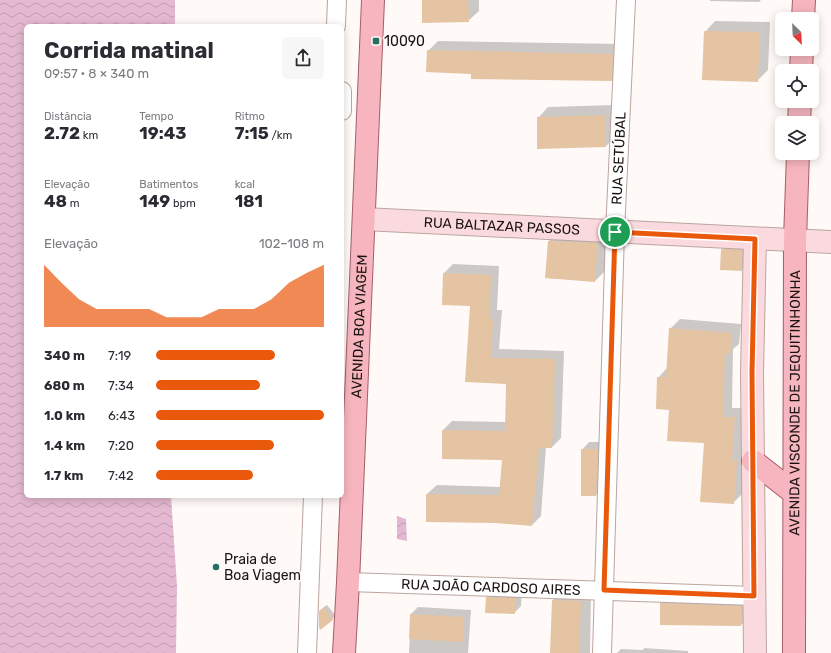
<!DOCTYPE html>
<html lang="pt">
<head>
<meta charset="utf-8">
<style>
  :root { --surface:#fff; --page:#f7f7f7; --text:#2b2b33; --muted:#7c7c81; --accent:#ea580c }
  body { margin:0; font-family:Rubik,sans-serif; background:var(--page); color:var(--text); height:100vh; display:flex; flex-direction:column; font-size:15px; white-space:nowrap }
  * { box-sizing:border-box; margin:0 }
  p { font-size:13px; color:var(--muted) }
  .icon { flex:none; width:22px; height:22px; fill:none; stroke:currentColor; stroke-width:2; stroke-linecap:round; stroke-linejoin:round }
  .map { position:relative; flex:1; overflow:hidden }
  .details { position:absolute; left:24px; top:24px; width:320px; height:474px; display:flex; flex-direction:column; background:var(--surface); border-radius:6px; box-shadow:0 2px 10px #0003 }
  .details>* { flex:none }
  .needle { width:26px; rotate:156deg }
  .controls { position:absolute; left:775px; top:12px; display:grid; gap:8px }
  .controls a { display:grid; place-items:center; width:44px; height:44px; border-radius:6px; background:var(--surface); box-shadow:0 2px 10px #0003; font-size:20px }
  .pin { position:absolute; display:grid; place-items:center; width:34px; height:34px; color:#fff; margin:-17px; border:2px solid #fff; border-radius:50%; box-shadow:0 1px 4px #0007 }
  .round { display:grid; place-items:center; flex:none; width:42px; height:42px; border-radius:6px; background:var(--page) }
  .summary { display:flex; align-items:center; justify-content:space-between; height:68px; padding:0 20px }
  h1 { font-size:22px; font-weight:700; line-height:30px }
  .figures { display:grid; grid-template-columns:repeat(3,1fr); gap:6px; height:68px; padding:4px 20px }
  .figures div { display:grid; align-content:center }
  .figures b { font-size:17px; font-weight:700 }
  .figures small { font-size:11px; font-weight:400 }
  .figures p { font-size:11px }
  .chart { height:112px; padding:8px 20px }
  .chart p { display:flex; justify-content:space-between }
  .chart svg { width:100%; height:72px; margin-top:4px; fill:var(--accent); opacity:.7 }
  ul { padding:0 20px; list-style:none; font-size:13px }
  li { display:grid; grid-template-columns:64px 48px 1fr; align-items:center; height:30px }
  li i { height:10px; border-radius:5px; background:var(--accent) }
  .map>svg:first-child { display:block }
</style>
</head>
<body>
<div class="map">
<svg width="831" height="653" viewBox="0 0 831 653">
  <defs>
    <pattern id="water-waves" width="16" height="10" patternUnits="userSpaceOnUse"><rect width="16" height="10" fill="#e3b8d0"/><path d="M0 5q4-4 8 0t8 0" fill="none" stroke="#c29db2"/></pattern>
  </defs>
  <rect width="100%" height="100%" fill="#fffaf8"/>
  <path fill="url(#water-waves)" d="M0,0H175V26H26V496H171L177,586L176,653H0Z
    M397,516L406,519L407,541L397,539Z"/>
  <path fill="#0003" d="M423,0H479V11L468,21Z
    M710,0H761L759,2L710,1Z
    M715,21L770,22L768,70L757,81L705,32Z
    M438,41L622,44L621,70L611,80L472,73L428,51Z
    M616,105L617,135L606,146L538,148V118L548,107Z
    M560,230L608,233L606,270L595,281L546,278L549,241Z
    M730,242L749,243V263L741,270L722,250Z
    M453,264L499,266L497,310H502L499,349L564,351L561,438L552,447H546L541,516L532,525L427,494L437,485L501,487L503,459L443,430L452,421L506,422L507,383L466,381L471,305L444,273Z
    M680,319L741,324L739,344L733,349L732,408H744L741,451H746L743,493L733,503L705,442L670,409L658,378L667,368L670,329Z
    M589,442H605L603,488L596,495L582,450Z
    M564,589L591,590L590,653H551L553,600Z
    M494,590L522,591L521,606L514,613L487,598Z
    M672,593L752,596V614L741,625L661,604Z
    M327,605L336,616L321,628L324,607Z
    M418,607L471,610L468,653H409L411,614Z
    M644,648L688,651V653H617L621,649L643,650Z"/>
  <path fill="#e4c4a2" d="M422,0H468L469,22L422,23Z
    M704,31L760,32L758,82L702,80Z
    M427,50L613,54L612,81L471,79V74L426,72Z
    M606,115V147L537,149V117Z
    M548,241L598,243L595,282L545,278Z
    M721,249L742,250V271L720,270Z
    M443,273L491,275L489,319H493L491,358L555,359L552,448H539L532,526L495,523L426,522V494L499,495L502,460L442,459V430L505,431L506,384L465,382L470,306L442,305Z
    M669,328L732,333L730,354H725L723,417H735L732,460H737L734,504L700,502L704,443L667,441L669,410L656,409L657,377H666Z
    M581,449H598L596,496H581Z
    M486,597L515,598V614L485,613Z
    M552,600L581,601L579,653H550Z
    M660,603L741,606V626L660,625Z
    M324,607L333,620L320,630L319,627V611Z
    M410,614L464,617L463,642L409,639Z"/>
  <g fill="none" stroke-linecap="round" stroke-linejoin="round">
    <g stroke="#bba59e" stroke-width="20">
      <g id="street">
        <path d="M336,26L337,0"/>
        <path d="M342,91V111"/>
        <path id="s1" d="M348,582L754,596"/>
        <path d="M307,653L313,496"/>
        <path id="s2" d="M602,653L615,232L626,0"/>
      </g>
    </g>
    <g stroke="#bba59e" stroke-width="24">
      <g id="secondary">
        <path id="s3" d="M364,219L831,242"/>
        <path d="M755,653L752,373L755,239"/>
      </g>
    </g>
    <g stroke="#a75d67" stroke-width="24">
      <g id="primary">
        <path d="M803,19L804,0"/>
        <path d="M801,71L802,49"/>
        <path d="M799,123L800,101"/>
        <path d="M753,461L794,493"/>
        <path id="s4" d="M344,653L348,582L373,0"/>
        <path id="s5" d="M794,653L795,240L798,153"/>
      </g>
    </g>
    <use href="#street" stroke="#fff" stroke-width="18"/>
    <use href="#secondary" stroke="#fbdadf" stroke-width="22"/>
    <use href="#primary" stroke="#f7b6bf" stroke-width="22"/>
  </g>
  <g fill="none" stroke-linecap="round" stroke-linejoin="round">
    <g stroke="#fff" stroke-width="8">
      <path id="route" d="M615,232L755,239L752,373L754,596L604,590Z"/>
    </g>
    <use href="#route" stroke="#ea580c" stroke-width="5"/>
  </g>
  <g fill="#276e63" stroke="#fffaf8" stroke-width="1.5">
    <rect x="372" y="37" width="8" height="8" rx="2"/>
    <circle cx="216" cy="567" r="4"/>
  </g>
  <g text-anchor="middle" stroke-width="3.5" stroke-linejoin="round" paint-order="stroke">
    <g font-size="14" fill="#1b1311" stroke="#fffaf8" text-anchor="start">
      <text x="384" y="46">10090</text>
      <text x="224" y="564">Praia de<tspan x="224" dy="16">Boa Viagem</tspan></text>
    </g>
    <g font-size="14" fill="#1b1311" stroke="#fffaf8">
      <text dy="5" stroke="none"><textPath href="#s2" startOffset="495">RUA SETÚBAL</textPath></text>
      <text dy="5" stroke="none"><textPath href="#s3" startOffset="138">RUA BALTAZAR PASSOS</textPath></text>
      <text dy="5" stroke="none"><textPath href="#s4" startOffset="327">AVENIDA BOA VIAGEM</textPath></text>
      <text dy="5" stroke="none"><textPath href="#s5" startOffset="250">AVENIDA VISCONDE DE JEQUITINHONHA</textPath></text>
      <text dy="5" stroke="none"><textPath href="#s1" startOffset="143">RUA JOÃO CARDOSO AIRES</textPath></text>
    </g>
  </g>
</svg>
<div class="controls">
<a><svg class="needle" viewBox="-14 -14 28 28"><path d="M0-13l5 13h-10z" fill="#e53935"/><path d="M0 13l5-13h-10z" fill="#7c7c81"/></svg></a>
<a><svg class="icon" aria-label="locate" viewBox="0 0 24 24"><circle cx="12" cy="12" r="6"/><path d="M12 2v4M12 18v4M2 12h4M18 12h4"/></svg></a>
<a><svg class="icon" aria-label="layers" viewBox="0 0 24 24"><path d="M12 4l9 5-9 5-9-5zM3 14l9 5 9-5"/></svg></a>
</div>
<div class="pin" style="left:615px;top:232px;background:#1e9e55"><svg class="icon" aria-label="arrive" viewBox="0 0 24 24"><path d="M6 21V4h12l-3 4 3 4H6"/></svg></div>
<section class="details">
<div class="summary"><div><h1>Corrida matinal</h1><p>09:57 · 8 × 340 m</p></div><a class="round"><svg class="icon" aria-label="share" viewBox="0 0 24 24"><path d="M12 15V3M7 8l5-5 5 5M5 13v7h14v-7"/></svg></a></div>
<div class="figures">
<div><p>Distância</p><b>2.72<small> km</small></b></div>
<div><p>Tempo</p><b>19:43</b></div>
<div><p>Ritmo</p><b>7:15<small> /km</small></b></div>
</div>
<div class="figures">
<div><p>Elevação</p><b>48<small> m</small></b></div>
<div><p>Batimentos</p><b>149<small> bpm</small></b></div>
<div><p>kcal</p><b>181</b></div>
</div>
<div class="chart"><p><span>Elevação</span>102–108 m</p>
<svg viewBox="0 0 160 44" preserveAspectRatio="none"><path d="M0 44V6L10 17L20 27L30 33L40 33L50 33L60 33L70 38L80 38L90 38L100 33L110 33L120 33L130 27L140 17L150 11L160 6V44z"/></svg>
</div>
<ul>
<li><b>340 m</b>7:19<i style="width:71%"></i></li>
<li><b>680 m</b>7:34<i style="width:62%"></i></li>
<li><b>1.0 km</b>6:43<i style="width:100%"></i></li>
<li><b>1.4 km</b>7:20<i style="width:70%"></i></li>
<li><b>1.7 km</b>7:42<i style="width:58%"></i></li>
</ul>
</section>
</div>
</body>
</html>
